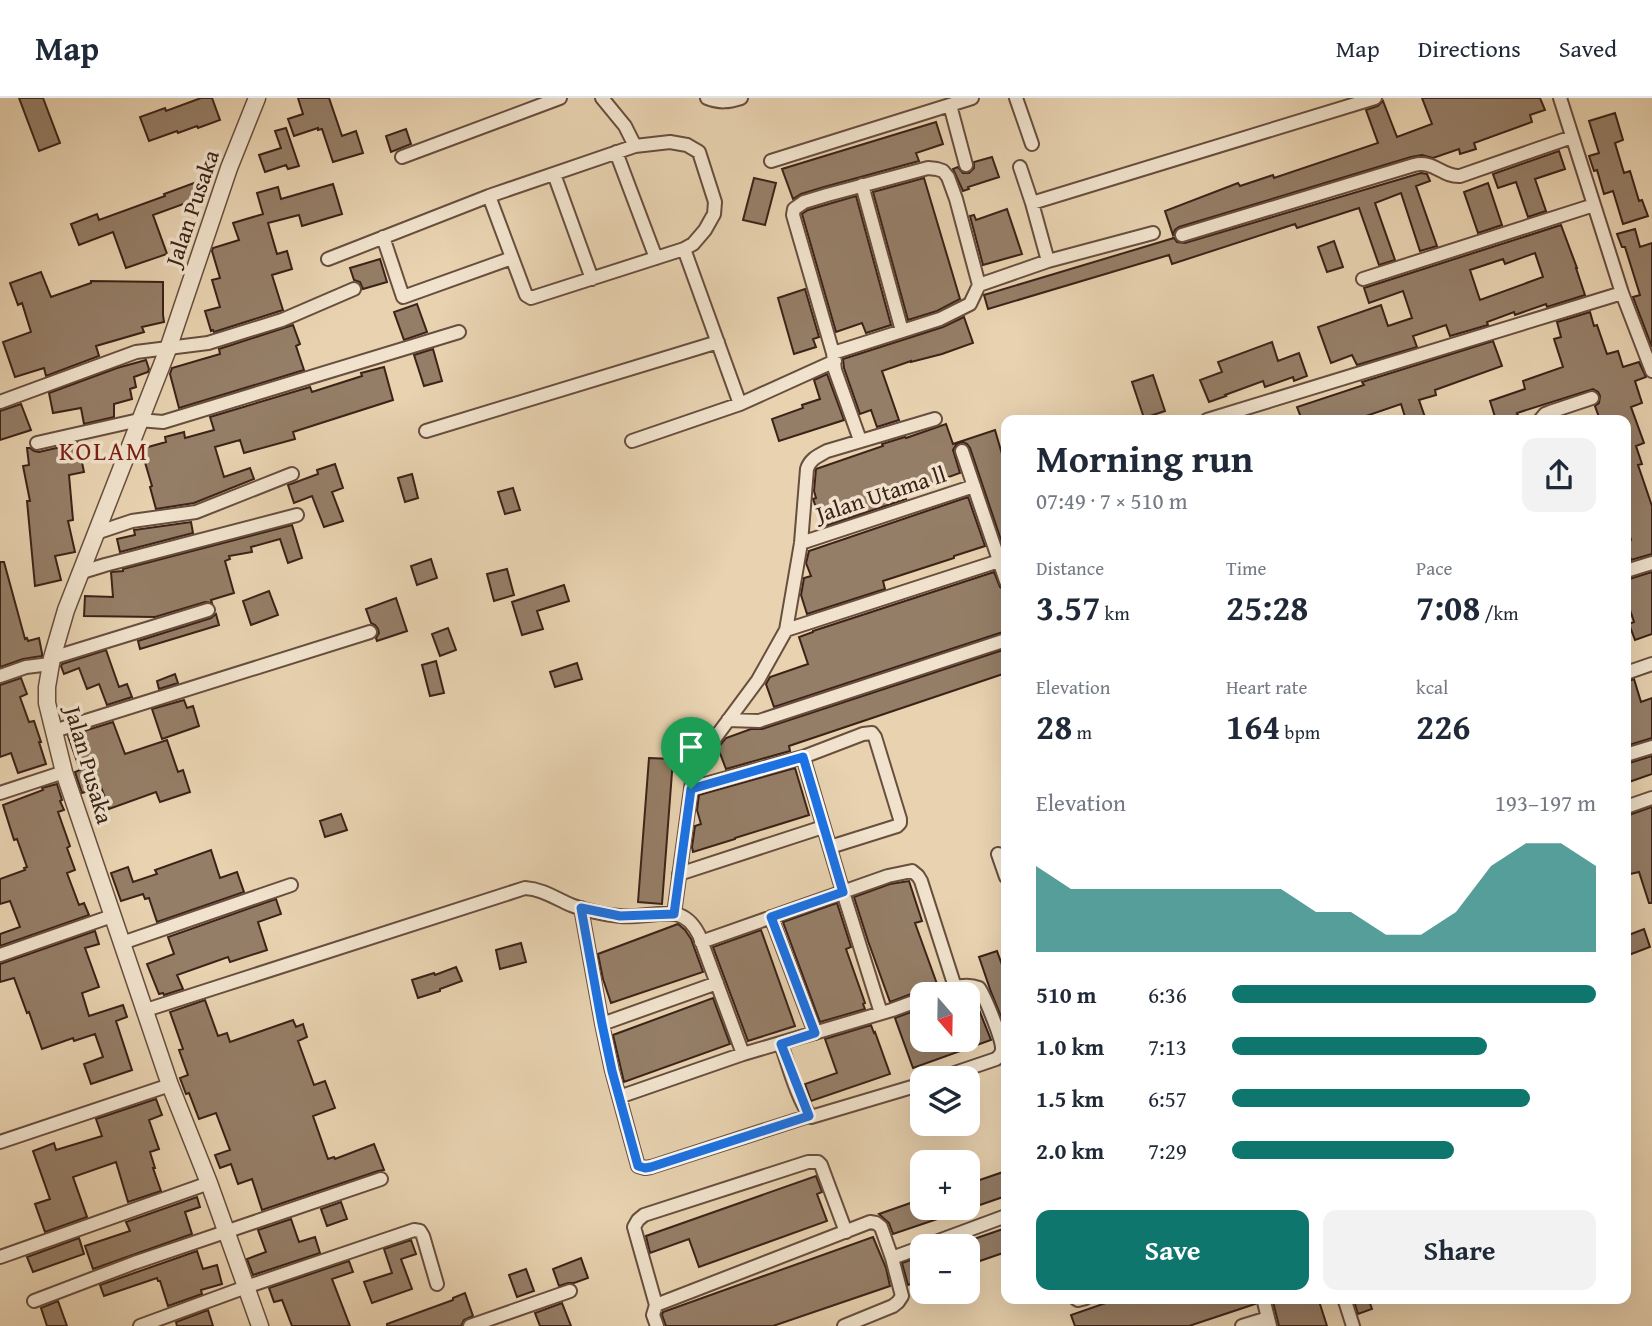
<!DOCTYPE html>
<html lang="en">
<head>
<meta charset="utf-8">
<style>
  :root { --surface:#fff; --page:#f2f2f3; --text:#1f2937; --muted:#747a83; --line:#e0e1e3; --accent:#0f766e }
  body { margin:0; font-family:"Gentium Book Plus",serif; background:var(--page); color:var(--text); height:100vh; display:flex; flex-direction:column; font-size:26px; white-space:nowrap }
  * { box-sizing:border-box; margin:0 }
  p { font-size:23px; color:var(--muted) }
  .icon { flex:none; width:38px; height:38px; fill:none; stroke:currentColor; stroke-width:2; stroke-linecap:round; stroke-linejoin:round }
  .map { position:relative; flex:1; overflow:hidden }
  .side { position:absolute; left:1001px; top:317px; width:630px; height:889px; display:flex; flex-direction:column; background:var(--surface); border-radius:14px; box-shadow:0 7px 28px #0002 }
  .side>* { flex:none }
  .needle { width:46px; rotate:160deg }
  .fabs { position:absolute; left:910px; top:884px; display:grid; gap:14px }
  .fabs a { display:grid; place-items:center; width:70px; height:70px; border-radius:14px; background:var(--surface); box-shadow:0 7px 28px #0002; font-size:35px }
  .pin { position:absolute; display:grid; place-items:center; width:60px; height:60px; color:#fff; margin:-72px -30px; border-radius:50% 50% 50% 0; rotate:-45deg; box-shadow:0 0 7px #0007 }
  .pin .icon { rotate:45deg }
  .round { display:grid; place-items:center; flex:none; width:74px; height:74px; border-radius:14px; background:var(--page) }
  .headline { display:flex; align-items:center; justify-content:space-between; height:119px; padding:0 35px }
  h1 { font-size:38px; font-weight:700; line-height:52px }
  .figures { display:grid; grid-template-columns:repeat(3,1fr); gap:10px; height:119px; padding:7px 35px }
  .figures div { display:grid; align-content:center }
  .figures b { font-size:35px; font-weight:700 }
  .figures small { font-size:19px; font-weight:400 }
  .figures p { font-size:19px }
  .chart { height:196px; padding:14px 35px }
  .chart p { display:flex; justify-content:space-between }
  .chart svg { width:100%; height:126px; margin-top:7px; fill:var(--accent); opacity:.7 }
  .cta { display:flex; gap:14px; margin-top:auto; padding:14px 35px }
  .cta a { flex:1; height:80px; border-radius:14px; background:var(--accent); color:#fff; font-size:28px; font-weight:700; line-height:80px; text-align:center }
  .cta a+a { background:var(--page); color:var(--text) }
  ul { padding:0 35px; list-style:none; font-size:23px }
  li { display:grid; grid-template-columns:112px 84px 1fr; align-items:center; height:52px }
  li i { height:18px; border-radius:9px; background:var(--accent) }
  header { display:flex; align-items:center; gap:42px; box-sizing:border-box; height:98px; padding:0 35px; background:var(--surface); border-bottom:2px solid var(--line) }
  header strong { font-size:33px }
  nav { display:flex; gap:38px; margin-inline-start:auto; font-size:24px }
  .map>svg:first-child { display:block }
</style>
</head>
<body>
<header>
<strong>Map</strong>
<nav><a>Map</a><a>Directions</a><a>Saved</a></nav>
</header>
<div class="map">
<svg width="1652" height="1228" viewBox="0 0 1652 1228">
  <rect width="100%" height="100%" fill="#e8d2b0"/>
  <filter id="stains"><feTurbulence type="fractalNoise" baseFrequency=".00286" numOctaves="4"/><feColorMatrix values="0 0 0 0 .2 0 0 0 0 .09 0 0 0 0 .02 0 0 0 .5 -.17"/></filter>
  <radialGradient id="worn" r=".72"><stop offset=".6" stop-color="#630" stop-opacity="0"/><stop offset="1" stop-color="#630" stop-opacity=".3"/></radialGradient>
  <path fill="#957e67" stroke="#3c2218" stroke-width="2" fill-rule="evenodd" d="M19,0H43L60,45L39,53Z
    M201,0H212L220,22L198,30L197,28L178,35L177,33L149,43L140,19L165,10L166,13Z
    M298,0H329L342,38L356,33L363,55L333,64L322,31L318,32V30L294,38L288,21L303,16Z
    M1422,0H1540L1545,12L1530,17L1532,24L1474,45L1476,51L1460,56L1459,51L1433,60L1422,57L1411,59L1179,129L1175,132L1173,137L1165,113L1238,85L1240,88L1273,77L1274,80L1378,45L1366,12L1378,8L1383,3L1397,39L1432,26Z
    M1615,15L1623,42L1615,45L1624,75L1630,73L1639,103L1642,102L1648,118L1623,126L1613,93L1604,96L1597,72L1594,73L1589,58L1599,55L1589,23Z
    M936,24L943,46L916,55L919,63L824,89L801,96L793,101L782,71Z
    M286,30L299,68L288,71L286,67L265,74L259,57L281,50L275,33Z
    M406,31L411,46L391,54L386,38Z
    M1559,53L1565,71L1535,81L1546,113L1528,119L1516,84L1498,90L1493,76Z
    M992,59L999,79L968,89L969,91L963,93L953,71L958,69L963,75H969L974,70V64Z
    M1421,75L1427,76L1430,83L1416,88L1437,148L1420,153L1401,95L1375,105L1395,162L1379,167L1359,110L1297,130L1295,126L1172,166L1169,157L988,211L984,197L1174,140L1177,144L1185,145Z
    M754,80L776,85L765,127L743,122Z
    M924,80L960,201L937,213L908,222L873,94Z
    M194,85L200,100L153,117L167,156L126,170L113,134L79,147L71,126L97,116L99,122L165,98L164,96Z
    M1488,85L1502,127L1478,135L1464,94Z
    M333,86L342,116L302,128L299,117L268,125L277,156L287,153L292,171L272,177L283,212L214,234L213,232L211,233L205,213L220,209L212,182L220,180L212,153L213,150L239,142L233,125L263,116L257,95L278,89L281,101Z
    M856,98L891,227L866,235L862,225L836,234L802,116L808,112Z
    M1007,111L1022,156L983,167L970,118L974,117L976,122Z
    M1561,127L1577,170H1576L1585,197L1547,209L1546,206L1515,217L1514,214L1487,224L1488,227L1450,238L1446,227L1413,238L1417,249L1357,267L1352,257L1331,265L1318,229L1381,207L1388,228L1412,220L1403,193L1369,205L1364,190ZM1535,155L1543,179L1480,202L1470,172L1503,161L1505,166Z
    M1635,131L1640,149L1652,145V249L1633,199L1640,197L1625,149H1622L1617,136Z
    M1334,143L1343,169L1327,174L1318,149Z
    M380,161L387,184L363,191L360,184L354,182L350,170Z
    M41,174L51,199L91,185V183L163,184V217L164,224L142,229L144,234L96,248L99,258L46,278L44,270L15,279L3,244L31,234L22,205L18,207L10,185Z
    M805,191L819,239L813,241L816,249L794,256L778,200Z
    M417,206L427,234L404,242L394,214Z
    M1590,214L1594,228L1597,227L1607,256L1618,253L1623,269L1639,264L1646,279L1635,283L1642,305L1631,309L1644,345L1636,348L1642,366L1638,367L1652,408V456L1631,462L1626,447V444L1631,442L1626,426V322H1600L1595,308L1599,305L1600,298L1598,294L1593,291L1517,315L1518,317L1503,322H1496L1490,303L1525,291L1523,283L1563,269L1554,241L1561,239L1557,224Z
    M964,219L973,245L942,256L911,264V263L882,273L899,322L877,329L871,312L860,316L844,270L843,261L943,229Z
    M293,227L300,246L296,248L304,272L179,310L170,276L172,270L220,256L219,251Z
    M1493,243L1502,268L1435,292L1436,297L1419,302L1426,322H1406L1401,306L1360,320L1361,322H1302L1297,309L1364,287L1362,284Z
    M1272,244L1278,263L1299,255L1307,278L1294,283L1293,279L1265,289L1263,283L1225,297L1226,298L1209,304L1200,282L1222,274L1218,264Z
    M433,251L442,283L424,288L414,257Z
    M146,262L149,271L148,274L134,279L136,289L130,291L132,301L114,306V319L84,326L81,310L53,315L49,295L117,270Z
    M384,269L393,302L293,334L295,341L244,355L240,342L215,349L224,379L250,370L254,381L194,405L156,411L150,389L152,388L141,351L166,344L165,339L184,334L185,340L214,332L210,319L310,289L312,294L362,278L361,275Z
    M827,276L844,322L779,343L772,321L803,310L802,307L820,301L814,282Z
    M1153,277L1165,313L1144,320L1132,284Z
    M21,306L31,332L0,342V313Z
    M946,326L953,346L995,332L1006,370V440L1001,442L970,350L967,346L963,344L956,347L953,352L960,375L904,395L906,401L823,429L813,401L816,400L814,393L816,371L883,348L882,346L905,339L906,340Z
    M78,345L84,374L69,377L73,422L68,423L75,454L55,458L61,482L35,488L27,403H30L23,368L29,367L27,350H30L34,353L39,354Z
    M335,366L343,390L332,394L343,423L324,429L312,398L294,405L288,387L318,376L317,372Z
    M412,376L418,400L405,404L398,380Z
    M513,390L520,412L505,416L498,394Z
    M968,399L985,448L954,458V460L883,483L885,491L807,516L801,497L804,480L811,478L806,465L809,453Z
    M191,424L193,435L120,454L117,441L135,437L134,432Z
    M292,427L302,460L288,465L280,441L251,449L252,454L229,458L230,461L225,463L234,495L211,502L212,505L205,504L155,519L84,518L85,498L113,499L111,474L123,473V471Z
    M431,461L437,480L417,487L411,468Z
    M0,464H4L25,541L27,540L28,543L39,540L42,555V558L23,561L0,569Z
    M507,471L514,497L494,503L487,476Z
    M994,474L1000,489L1006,492V533L774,609L766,586L770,579L808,566L799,539L813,534V533Z
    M1652,474V536L1635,542L1629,526L1634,524L1626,500V482Z
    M564,487L569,503L537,513L543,531L522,537L512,504Z
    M269,493L278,517L251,527L243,503Z
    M396,500L407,533L377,543L376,540L379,535L378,531L375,527L371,525L366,511Z
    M216,516L219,527L140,551L138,543L211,520Z
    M448,530L456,552L440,558L432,536Z
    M1006,551V575L789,648L790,653L726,671L718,650L726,640L751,631H762Z
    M106,552L119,589L127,586L132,599L107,607L99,586L87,591L79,570L64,576L61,568L62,566Z
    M436,563L444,595L430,598L422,567Z
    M577,565L582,581L555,589L550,574Z
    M175,576L178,585L159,591L157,583Z
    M21,580L27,596L20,599L29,624L34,623L41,644H39L46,666L18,675L11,655L0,659V587Z
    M1634,581L1641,604L1652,600V640L1626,648V584Z
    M184,602L187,610L193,608L199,628L162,641L152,611Z
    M113,624L125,656L167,642L178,674L183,672L190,694L160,704L156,694L109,711L101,689L82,695L75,674L80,672L68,638Z
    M1652,658V676L1626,685V666Z
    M649,660L673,661L662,806L638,804Z
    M795,670L809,717L735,740V741L693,754L692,749L695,728L701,726L697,712L699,697Z
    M57,686L62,702L60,703L64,712L58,714L70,748L67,750L75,772L67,775L79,807L84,805L89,817L0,848V836L20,829L10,803L0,806V781L25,772L24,770L27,769L17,741L14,742L3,707L43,692L42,690Z
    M1652,709V805H1649L1639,774L1626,777V718Z
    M341,716L347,732L325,739L320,723Z
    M211,752L220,780L237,774L244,794L157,824L149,800L145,801L143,796L121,803L111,775L128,769L133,784L157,776L155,772Z
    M909,783L922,823L915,825L937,886L929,890L927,894L919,893L890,904L868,843L854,799L890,786Z
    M276,801L281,816L258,824L267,852L230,864L228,859L177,877L183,891L164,897L163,895L159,896L147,866L174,856L168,839Z
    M837,805L851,849L846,851L865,905L863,906L865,911L820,924L783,824Z
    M678,826L685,832L691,841L703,874L611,905L603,881L598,856Z
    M1644,831L1650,849L1626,858V838Z
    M761,832L795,928L748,943L713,849Z
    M95,833L99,846L85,850L99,889L82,895L89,918L123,907L127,919L116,923L132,972L91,986L84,966L103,959L95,936L74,943L73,940L42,951L29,914L27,915L14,880L0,884V866Z
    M521,845L526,864L500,871L496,852Z
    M997,853L1006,878V931L991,894L979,859Z
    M456,869L462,883L440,891V893L418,900L412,882L434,875L435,877Z
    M974,899L991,942L913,970L895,920L922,910V944L930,942H968V902Z
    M713,900L730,946L624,984L613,937Z
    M205,902L218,938L227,935L230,944L293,922L296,929L303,926L307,939L298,943L314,987L325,983L335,1010L313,1018L328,1061L334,1059L335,1061L374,1046L384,1072L378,1073L262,1112L252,1081L238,1086L231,1066L220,1070L215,1057L230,1052L216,1015L199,1021L189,995L186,996L180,980L188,977L179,952L183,951L170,914Z
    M871,927L874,935L875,934L890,976L811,1003L805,986L837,975L825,941Z
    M156,1001L162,1017L149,1022L159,1051L150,1054L155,1070H153L161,1093L128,1104L116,1064L73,1079L87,1119L45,1134L35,1106L50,1101L33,1053L54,1045L56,1052L102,1038L96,1021Z
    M1006,1073V1098L968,1111V1086Z
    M816,1078L822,1094L817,1096L827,1123L699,1169L689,1141L650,1155L646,1138Z
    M197,1099L200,1109L185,1114L192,1136L93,1171L85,1148L130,1133L126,1124Z
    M922,1101V1110H964V1112L893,1136L889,1125L880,1117L879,1116Z
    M341,1104L347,1121L327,1128L321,1111Z
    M291,1121L299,1144L315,1139L320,1155L253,1177L247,1161L266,1154L258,1132Z
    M1006,1130V1154L968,1167V1143Z
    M873,1139L886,1170L890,1188L773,1228H666L662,1217L663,1214Z
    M79,1140L84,1156L33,1174L27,1159Z
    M411,1142L416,1156L401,1161L412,1191L372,1205L364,1184L392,1175L384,1151Z
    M197,1153L203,1171L217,1167L222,1186L201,1192L202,1196L168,1208L160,1183H158L157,1180L104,1198L100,1187Z
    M922,1158V1182L908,1187L902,1165Z
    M581,1160L588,1180L574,1185H568L559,1188L553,1171Z
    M349,1163L353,1174L332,1181L350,1228H292L282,1202L274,1204L269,1190Z
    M526,1171L534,1193L517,1199L509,1177Z
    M465,1195L473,1218L464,1222L461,1228H387V1226L453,1202V1200Z
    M1120,1200H1254L1255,1206L1189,1228H1075L1071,1217Z
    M1272,1200H1318L1327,1228H1279Z
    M1353,1200H1368L1372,1211L1358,1216Z
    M58,1203L67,1228H47L41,1210Z
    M562,1205L571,1228H540L535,1215Z
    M208,1212L213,1228H177L176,1224Z"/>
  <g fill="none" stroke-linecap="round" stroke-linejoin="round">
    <g stroke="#674e3e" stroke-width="16">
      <path id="minor" d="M602,0L625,28L635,48
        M707,0C720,5 728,4 741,0
        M1016,0L1032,46
        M1560,0L1622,195L1652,273
        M950,7L966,67
        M616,54L656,160
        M402,59L560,0
        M771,63L972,0
        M1020,69L1032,105L1048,163
        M554,76L592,181
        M862,87L902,233
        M1032,105L1375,0
        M1182,137L1414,67C1434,62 1442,79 1460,78L1572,39
        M383,139L403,199L512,160
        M684,151L740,306L835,263
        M328,161L489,98L635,48L670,44L687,47L699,54L715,104L714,116L705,132L693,146L684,151L531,200L526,197L489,98
        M1363,181L1594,107
        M979,187L1048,163L1153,135
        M833,255L940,221L970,206L979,187L956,101L948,79L943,73L937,71L928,70L827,97L804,104L794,111L793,117L833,255L835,272L860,342
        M0,304L136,254L208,245L282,222L354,191
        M1207,322L1622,195
        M1540,322L1545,316L1550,314L1592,300
        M426,333L718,244
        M632,343L740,306
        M37,345L139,322L163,324L459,234
        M962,353L1006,483
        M96,435L132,423L196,414L292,376
        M801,445L974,388
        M1626,473L1652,465
        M79,475L105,467L297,417
        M786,532L999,463
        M52,560L208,512
        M1626,575L1652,566
        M0,578L26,569L50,566
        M728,622L759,623L1006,542
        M54,633L370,534
        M1626,657L1652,649
        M803,659L843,794L881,915
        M691,690L803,659L863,636L872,635L875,639L900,721V725L897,728L830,749
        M0,695L64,674
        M1626,709L1652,700
        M998,756L1006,779
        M679,776L823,729
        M581,810L602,926L612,973L638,1068L645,1070L651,1069L809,1018
        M674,816L693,676L704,655L758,582L786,532L801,445L807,371C810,361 818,358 827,353L935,321
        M771,819L815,935
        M701,844L888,778L912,773L918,778L921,783L955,889
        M122,845L291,787
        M0,857L112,818
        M935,896C950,891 964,884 979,890C985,899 1003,942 1002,952C1001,958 999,958 996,961L940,980
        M146,912L525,790C542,791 555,800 571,807C584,812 606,817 620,818C638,820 657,814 675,816C686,818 694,827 699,837L743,956
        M602,926L717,885
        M781,946C788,966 798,1003 811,1019L922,986
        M619,999L743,956L892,912L922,901
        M0,1044L170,987
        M925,1148L1006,1118
        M0,1159L209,1085
        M892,1160L922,1149
        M1075,1200L1078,1202L1086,1200
        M1263,1200L1270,1228
        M1344,1200L1353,1228
        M34,1203L134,1165L381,1081
        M656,1207L634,1129L638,1122L644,1117L808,1064H818L821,1067L846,1134
        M140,1228L246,1189L414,1132L420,1133L423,1138L437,1186
        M470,1228L570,1193
        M657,1228L653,1217L656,1207L870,1124L876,1125L881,1129L892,1160L902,1198L898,1204L893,1208L844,1228
        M1242,1228L1268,1220"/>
    </g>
    <g stroke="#674e3e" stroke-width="19">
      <path id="tertiary" d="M257,0L229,70L168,251L66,512L52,560L47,589V605L64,674L170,987L209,1085L260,1228"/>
    </g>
    <use href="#minor" stroke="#f0e2cc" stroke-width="12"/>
    <use href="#tertiary" stroke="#f0e2cc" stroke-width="16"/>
  </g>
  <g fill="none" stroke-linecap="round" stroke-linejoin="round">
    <g stroke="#fff" stroke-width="14">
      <path id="route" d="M803,659L843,794L771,819L815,935L781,946L809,1018L651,1069L645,1070L638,1068L612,973L602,926L581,810L620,818L674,816L691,691Z"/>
    </g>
    <use href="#route" stroke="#1a73e8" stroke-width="9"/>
  </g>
  <g text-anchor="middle" stroke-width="7" stroke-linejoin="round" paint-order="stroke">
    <g font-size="23" fill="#3c2218" stroke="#f0e2cc">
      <text transform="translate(192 110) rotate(-71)" y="8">Jalan Pusaka</text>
      <text transform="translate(881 396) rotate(-18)" y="8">Jalan Utama ll</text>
      <text transform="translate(89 667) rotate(74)" y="8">Jalan Pusaka</text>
    </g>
    <g font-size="26" letter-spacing="2" fill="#7a1f14" stroke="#f0e2cc">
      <text x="104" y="362">KOLAM</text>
    </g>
  </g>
  <rect width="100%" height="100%" filter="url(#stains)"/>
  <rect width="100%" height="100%" fill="url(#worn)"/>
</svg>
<div class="fabs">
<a><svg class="needle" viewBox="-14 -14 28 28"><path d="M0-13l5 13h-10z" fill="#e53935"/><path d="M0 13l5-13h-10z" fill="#747a83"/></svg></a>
<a><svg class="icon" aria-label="layers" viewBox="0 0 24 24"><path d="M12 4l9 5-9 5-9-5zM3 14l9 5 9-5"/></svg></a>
<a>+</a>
<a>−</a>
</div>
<div class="pin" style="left:691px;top:691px;background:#1e9e55"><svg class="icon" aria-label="arrive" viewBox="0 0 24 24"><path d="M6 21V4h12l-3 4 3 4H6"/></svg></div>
<section class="side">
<div class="headline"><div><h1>Morning run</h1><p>07:49 · 7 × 510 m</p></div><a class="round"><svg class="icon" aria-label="share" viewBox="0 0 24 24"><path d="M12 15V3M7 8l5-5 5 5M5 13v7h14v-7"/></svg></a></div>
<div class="figures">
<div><p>Distance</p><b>3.57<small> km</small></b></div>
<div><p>Time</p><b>25:28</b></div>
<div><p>Pace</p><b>7:08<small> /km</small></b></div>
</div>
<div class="figures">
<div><p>Elevation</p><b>28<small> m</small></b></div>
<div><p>Heart rate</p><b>164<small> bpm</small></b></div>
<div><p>kcal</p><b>226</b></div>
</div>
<div class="chart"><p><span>Elevation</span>193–197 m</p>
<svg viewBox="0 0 160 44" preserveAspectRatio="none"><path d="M0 44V14L10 22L20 22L30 22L40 22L50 22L60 22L70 22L80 30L90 30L100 38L110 38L120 30L130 14L140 6L150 6L160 14V44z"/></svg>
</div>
<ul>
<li><b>510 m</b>6:36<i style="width:100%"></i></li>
<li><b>1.0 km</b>7:13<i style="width:70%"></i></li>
<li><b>1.5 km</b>6:57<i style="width:82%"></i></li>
<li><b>2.0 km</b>7:29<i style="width:61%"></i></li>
</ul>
<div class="cta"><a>Save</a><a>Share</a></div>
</section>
</div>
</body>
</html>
